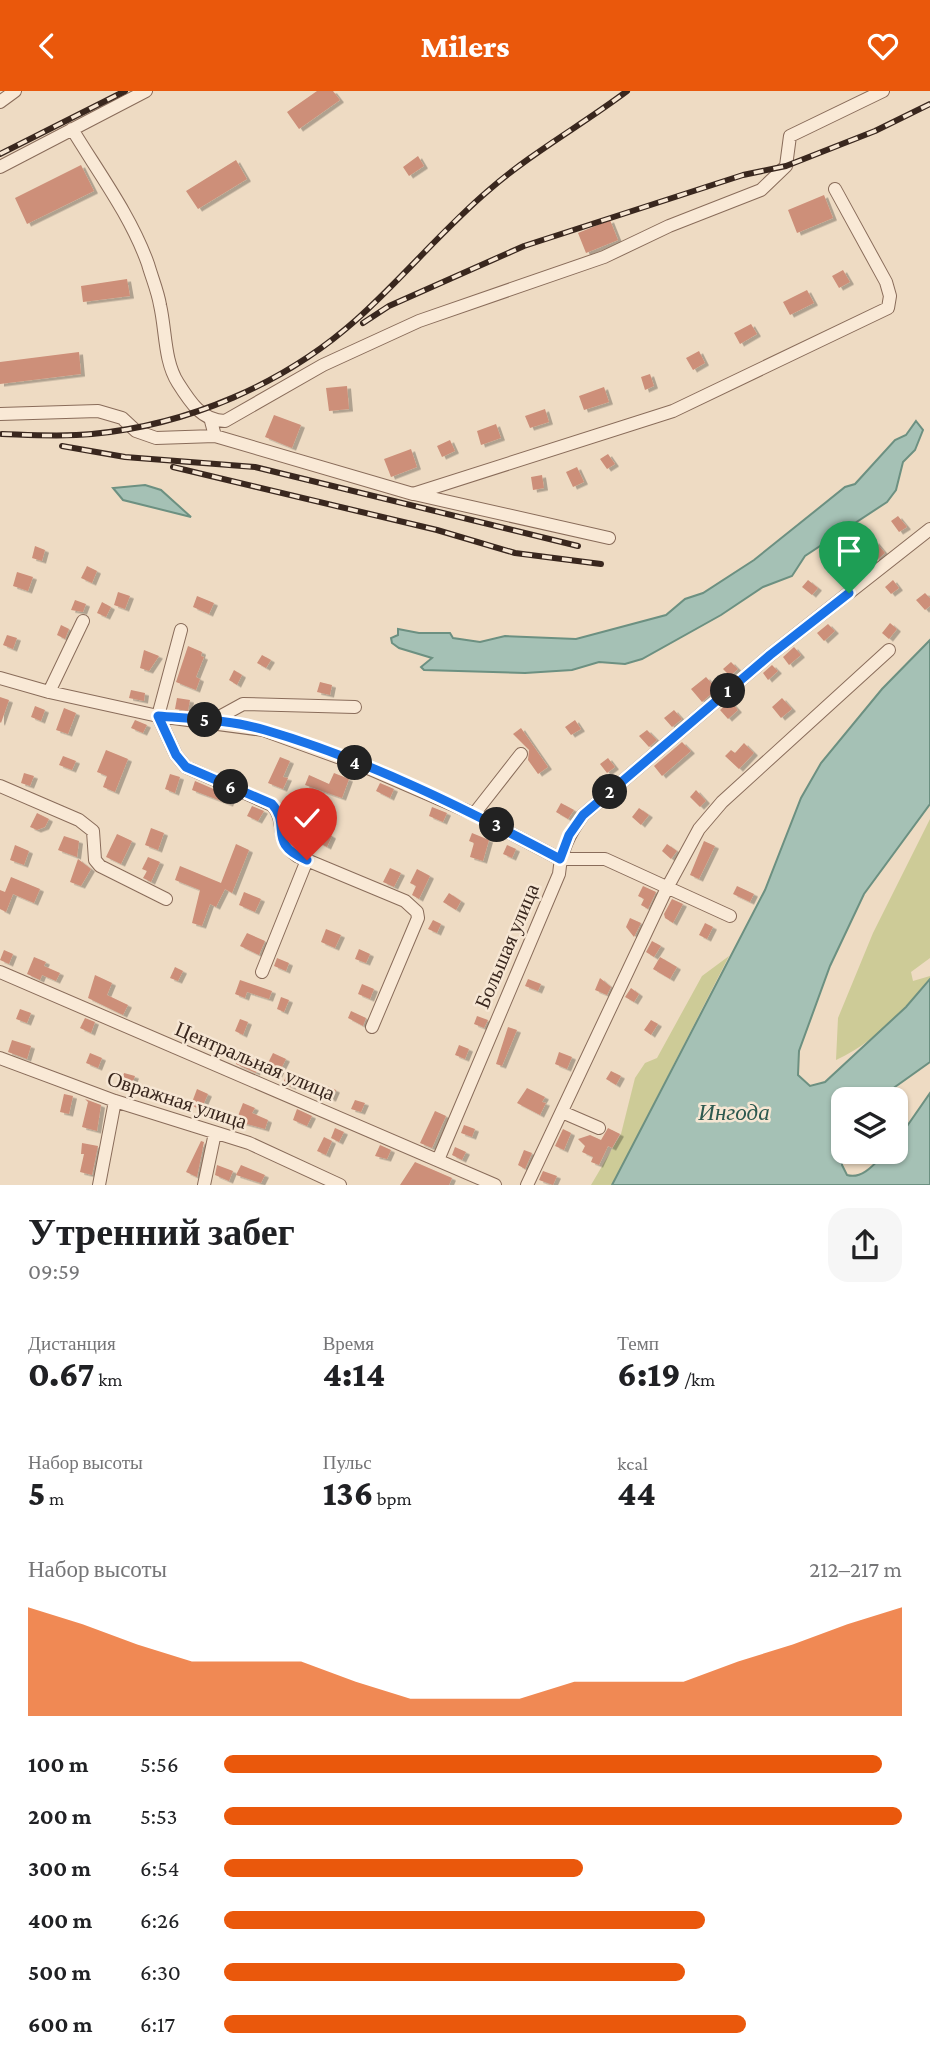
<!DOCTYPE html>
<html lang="ru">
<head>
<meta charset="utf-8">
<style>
  :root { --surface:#fff; --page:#f6f6f6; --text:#202124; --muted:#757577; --accent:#ea580c }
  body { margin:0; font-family:"Crimson Pro",serif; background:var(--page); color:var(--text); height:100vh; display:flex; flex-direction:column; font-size:26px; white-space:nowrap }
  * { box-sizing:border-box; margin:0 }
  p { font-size:23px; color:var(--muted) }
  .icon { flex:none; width:38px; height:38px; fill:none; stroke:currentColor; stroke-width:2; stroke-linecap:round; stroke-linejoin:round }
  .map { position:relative; height:1094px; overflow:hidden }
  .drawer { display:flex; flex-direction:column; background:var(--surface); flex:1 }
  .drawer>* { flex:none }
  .fabs { position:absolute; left:831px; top:996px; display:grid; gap:14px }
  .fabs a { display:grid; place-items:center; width:77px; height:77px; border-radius:14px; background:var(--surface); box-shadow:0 2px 5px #0004; font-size:35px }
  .pin { position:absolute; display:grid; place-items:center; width:60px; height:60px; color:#fff; margin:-72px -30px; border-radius:50% 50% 50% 0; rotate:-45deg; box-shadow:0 0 7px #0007 }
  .pin .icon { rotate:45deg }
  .km { position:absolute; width:35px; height:35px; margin:-18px; border-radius:50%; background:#222; color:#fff; font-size:19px; line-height:35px; text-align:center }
  .round { display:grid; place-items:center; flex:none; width:74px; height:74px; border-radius:21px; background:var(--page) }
  .summary { display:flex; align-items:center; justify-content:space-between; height:119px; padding:0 28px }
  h1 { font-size:38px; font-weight:800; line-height:52px }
  .figures { display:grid; grid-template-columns:repeat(3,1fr); gap:10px; height:119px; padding:7px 28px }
  .figures div { display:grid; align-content:center }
  .figures b { font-size:35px; font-weight:800 }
  .figures small { font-size:19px; font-weight:400 }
  .figures p { font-size:19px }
  .chart { height:196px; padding:14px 28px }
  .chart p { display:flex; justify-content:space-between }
  .chart svg { width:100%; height:126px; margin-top:7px; fill:var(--accent); opacity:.7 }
  ul { padding:0 28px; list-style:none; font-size:23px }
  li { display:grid; grid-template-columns:112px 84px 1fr; align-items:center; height:52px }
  li i { height:18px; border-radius:9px; background:var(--accent) }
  header { display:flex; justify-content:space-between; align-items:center; height:91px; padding:0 28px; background:var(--accent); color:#fff; font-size:32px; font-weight:800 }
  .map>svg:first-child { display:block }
</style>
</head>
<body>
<header><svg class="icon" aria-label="back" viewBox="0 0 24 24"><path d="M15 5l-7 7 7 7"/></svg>Milers<svg class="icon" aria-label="heart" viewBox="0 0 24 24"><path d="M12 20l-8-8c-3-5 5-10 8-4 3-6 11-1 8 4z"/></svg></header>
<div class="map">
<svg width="930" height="1094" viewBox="0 0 930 1094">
  <defs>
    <filter id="shadow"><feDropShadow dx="4" dy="2.5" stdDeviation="0" flood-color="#0004"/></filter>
  </defs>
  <rect width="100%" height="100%" fill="#eedbc3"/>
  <path fill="#cdcb97" d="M930,728V867L911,881L913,890L930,885V888C902,921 875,951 836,969L838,927L873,842Z
    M729,865L612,1094H591L621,1043L635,987L645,972L657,967L702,885Z"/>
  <path fill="#a5c1b5" stroke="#6c9081" stroke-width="2" d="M916,330L923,339L915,359L903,371L896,399L887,411L805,465L792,485L763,496L721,524L642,568L625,573L599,571L572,579L525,582L424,579L421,576L432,567L399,557L392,552L391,547L398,544V538L419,542H450L453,547L480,551L505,545L576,548L666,524L685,508L703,502L754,469L845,396L855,393L895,349L906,344Z
    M145,394L161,399L191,426L123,409L113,397Z
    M930,549V713L864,803L830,875L799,960L798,984L810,995L825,991L906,916L930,888V971L878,1008H844L842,1074L847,1084C863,1089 876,1071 886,1061L896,1060V1051L930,1002V1094H612L765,799L801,707L821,672L882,598Z"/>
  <path fill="#cd8f79" filter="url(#shadow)" d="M317,0H333L340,9L299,38L287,21Z
    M418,65L424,75L409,85L403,76Z
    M236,69L247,88L198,118L186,100Z
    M81,74L94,100L27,133L15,107Z
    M824,104L833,127L797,142L788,119Z
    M610,129L618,149L586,162L578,142Z
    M843,179L850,191L839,197L832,185Z
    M127,188L130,205L83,211L81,195Z
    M807,199L814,212L790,224L783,211Z
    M751,233L757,243L740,253L734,242Z
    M699,260L705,272L693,279L686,267Z
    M79,261L81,283L0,293V271Z
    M650,283L654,295L645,299L641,286Z
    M347,295L349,318L329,320L326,297Z
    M604,296L609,311L584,319L579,305Z
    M545,318L549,331L530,337L525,325Z
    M274,324L301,334L292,357L265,346Z
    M496,333L501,347L481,354L477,340Z
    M450,349L455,360L442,366L437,355Z
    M411,358L417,376L391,386L384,368Z
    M608,363L615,373L607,378L600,368Z
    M577,376L584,391L573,396L566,381Z
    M542,384L544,397L533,399L531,386Z
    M898,425L907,436L899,441L891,430Z
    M875,450L885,462L877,469L867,457Z
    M35,455L45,459L42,470L32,467Z
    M87,475L97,480L92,492L81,487Z
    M17,481L33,486L28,500L13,495Z
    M808,489L818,497L812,504L802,496Z
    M893,489L899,497L891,503L885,496Z
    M118,501L130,505L125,518L114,514Z
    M925,502L930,507V515L925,519L916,509Z
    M197,505L214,512L209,523L193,516Z
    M75,509L86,513L83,521L71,519Z
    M102,511L111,516L106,526L97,522Z
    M890,532L897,538L889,548L882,542Z
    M828,533L835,540L824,550L817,542Z
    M61,534L69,538L65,548L57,544Z
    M7,544L17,547L13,558L3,554Z
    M188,555L202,561L201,565L204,566L196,586L200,588L196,599L176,591Z
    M794,556L801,564L789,574L783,566Z
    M144,559L159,565L149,580L140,577Z
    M262,564L271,569L266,577L257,572Z
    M731,571L738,578L730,585L723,578Z
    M772,574L778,580L768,589L763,582Z
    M234,579L242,584L237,594L229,589Z
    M706,586L717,598L702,611L691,598Z
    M320,591L332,594L330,604L317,601Z
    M131,599L145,602L144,610L129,607Z
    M0,606L9,609L1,632L0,631Z
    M177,607L190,609L188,620L175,618Z
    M782,607L792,618L781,627L772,616Z
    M730,610L738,619L728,628L720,619Z
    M35,615L45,619L41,630L31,626Z
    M64,617L76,622L68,643L56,639Z
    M674,619L682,628L672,636L664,627Z
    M135,629L147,634L143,642L131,637Z
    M575,629L581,638L571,644L565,636Z
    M521,637L548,676L538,683L528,669L529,659L513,643Z
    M647,639L657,649L649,656L639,645Z
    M682,651L691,660L662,685L654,675Z
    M744,652L754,662L739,678L725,665L731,659L735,662Z
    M106,659L128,668L115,701L103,696L107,685L97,681Z
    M63,665L76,670L72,679L59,674Z
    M280,666L290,670L283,686L288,687L283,698L268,692Z
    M608,667L615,676L607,682L600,673Z
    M24,682L34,685L30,695L21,692Z
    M334,682L349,688L342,707L305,694L309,684L329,693Z
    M170,683L180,686L175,702L165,698Z
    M195,690L232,706L229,713L192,699Z
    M380,692L394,698L390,707L376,700Z
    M696,699L706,710L700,716L690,706Z
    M561,712L574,719L568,728L556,721Z
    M252,715L264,720L258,730L247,725Z
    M432,716L447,722L443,731L429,725Z
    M639,717L649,724L641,734L632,726Z
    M309,720L319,725L314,736L304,731Z
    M37,722L49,728L45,736L37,739L30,736Z
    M151,737L164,742L158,759L145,754Z
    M318,737L332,745L327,756L312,748Z
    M472,742L489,749L483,770L470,766L474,752L469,750Z
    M117,743L132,750L121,773L106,766Z
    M64,745L79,750L77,766L58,759Z
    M704,750L715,755L699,788L690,784Z
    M236,753L249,759L232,802L225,798L216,816L210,813L202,835L192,832L200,799L175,789L180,775L221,792Z
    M667,753L677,760L671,768L662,760Z
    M15,754L29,760L24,774L10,769Z
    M507,754L516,758L512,767L503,763Z
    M148,766L160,771L151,791L143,787L147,780L142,778Z
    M78,768L91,778L81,795L70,791Z
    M390,777L401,782L394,796L383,791Z
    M417,778L430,785L419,808L412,804L416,795L410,792Z
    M11,786L40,798L34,812L13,803L6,821L0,818V799L5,801Z
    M643,795L656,801L648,818L641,814L644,808L638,805Z
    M737,795L754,803L750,811L733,803Z
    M244,801L261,808L255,821L239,814Z
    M449,802L461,810L456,819L443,811Z
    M672,808L683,813L673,832L665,827L664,823Z
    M630,827L641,832L634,846L626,836Z
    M433,829L441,833L437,842L428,838Z
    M705,832L713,836L707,848L699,844Z
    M326,838L341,844L335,857L321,851Z
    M247,842L265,850L259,864L240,855Z
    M652,850L661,855L654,866L646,861Z
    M359,858L370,863L366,872L355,868Z
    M4,859L13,863L9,873L0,869Z
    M34,866L46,871L44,875L60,882L56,890L42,884L40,889L27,883Z
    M660,866L677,876L670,888L653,878Z
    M277,867L289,872L286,880L274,875Z
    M175,876L183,880L178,890L170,887Z
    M95,884L112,892L107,904L128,914L123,924L88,907Z
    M600,887L611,896L607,904L595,899Z
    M528,888L541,893L538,900L525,895Z
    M240,889L272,900L269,908L247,901L245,907L235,903Z
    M362,893L374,898L370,908L358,903Z
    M631,897L639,903L634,911L625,906Z
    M281,906L289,909L284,921L277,918Z
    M20,918L31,922L27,932L16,928Z
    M351,920L366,927L363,935L348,927Z
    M477,925L488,929L484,937L474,933Z
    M85,927L95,931L91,942L80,937Z
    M240,928L248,931L243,944L235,940Z
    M651,929L658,933L651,944L644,939Z
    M508,936L517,939L502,975L496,973Z
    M12,949L31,955L27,968L8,961Z
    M459,954L469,958L465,968L455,964Z
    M559,961L572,966L567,978L555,973Z
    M90,962L102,967L98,977L86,972Z
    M273,962L286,968L278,984L265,978Z
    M240,964L259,970L256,982L236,973Z
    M611,980L621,985L616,994L606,988Z
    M124,982L135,985L131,996L121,993Z
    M287,983L296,987L292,996L283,992Z
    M327,995L336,999L332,1008L323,1005Z
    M527,997L545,1006L542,1011L546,1012L540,1024L517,1012Z
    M197,998L208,1003L201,1019L191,1014Z
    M64,1003L73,1005L69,1023L60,1021Z
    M85,1008L101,1014L97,1040L82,1036L88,1011Z
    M355,1009L365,1012L361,1021L351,1018Z
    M243,1012L255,1017L252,1022L268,1029L265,1038L236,1030Z
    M297,1018L312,1025L307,1035L293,1029Z
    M435,1020L446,1025L432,1057L420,1052Z
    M464,1034L475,1038L472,1046L461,1042Z
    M335,1037L344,1041L339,1051L331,1047Z
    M608,1037L620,1043L612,1057L608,1055L599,1074L591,1071L593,1066L582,1061L585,1055L578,1048L590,1044L601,1049Z
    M563,1038L571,1042L564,1059L555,1055Z
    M324,1046L332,1050L326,1064L317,1060Z
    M201,1050L204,1051L197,1086L186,1081Z
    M82,1052L98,1055L92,1084L80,1081L84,1063H81Z
    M380,1054L391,1059L387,1068L375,1065Z
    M455,1056L466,1061L462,1069L452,1064Z
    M524,1059L532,1062L525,1078L518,1074Z
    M415,1071L452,1087L449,1094H400Z
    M217,1074L233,1080L229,1090L215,1084Z
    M241,1074L265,1084L261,1092L236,1084Z
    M543,1080L557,1085L553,1094L539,1089Z"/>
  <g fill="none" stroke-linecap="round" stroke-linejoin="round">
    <g stroke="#896c5a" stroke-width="14">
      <path id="minor" d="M0,11L15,0
        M72,38C98,81 131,125 148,173C152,187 158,201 160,214C166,240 164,270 178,292C190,311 202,330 225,330L323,274L419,230L604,166L669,135L761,99L786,75L790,45L883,0
        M0,76L146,0
        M0,323L98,320L122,327L136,340L156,347L215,345
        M211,330L215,345L413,403L673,320L888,217L890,205L886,191L835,98
        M414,403L609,447
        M181,539L158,625L176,664L186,676L272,714C288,731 273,747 297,765L405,810L417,821L418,827L372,936
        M0,587L49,601L158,625L263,639L368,677L474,723L560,768H605L730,825
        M49,601L83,530
        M212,630L243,613L355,616
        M0,695L79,729L93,740L95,769L100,775L166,808
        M474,723L521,663
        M0,881L495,1094
        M262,881L307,769
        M0,967L115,1010L249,1052L340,1094
        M562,1021L599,1037
        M438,1069L559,783C561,760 569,743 583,724L770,564L930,438
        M99,1094L115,1010
        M204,1094L215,1042
        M527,1094L667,797L699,738L722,711L889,559"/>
    </g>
    <use href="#minor" stroke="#f9e9d6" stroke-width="12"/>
    <g stroke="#39271e" stroke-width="6">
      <path id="rail" d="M0,63L125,0
        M363,232L389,215L524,155L743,84L786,75L875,40L930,13
        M2,343C32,344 63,346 92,343C188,334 284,293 356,229C402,188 442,139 489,99C531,62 582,34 627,0
        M62,355L125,366L255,376L578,455
        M173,376L437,439L515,462L601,473"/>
    </g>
    <use href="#rail" stroke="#f6e6d3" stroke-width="3.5" stroke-dasharray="10" stroke-linecap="butt"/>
  </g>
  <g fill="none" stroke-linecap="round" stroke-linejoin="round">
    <g stroke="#fff" stroke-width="14">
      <path id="route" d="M307,769C266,752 292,735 272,713L186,676L176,664L158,625C193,628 231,629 265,639C368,669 466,718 560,768L569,744L583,724L770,564L849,502"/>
    </g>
    <use href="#route" stroke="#1a73e8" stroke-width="9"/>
  </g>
  <g text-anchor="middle" stroke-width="5" stroke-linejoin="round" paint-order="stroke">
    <g font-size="21" fill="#39271e" stroke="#f6e6d3">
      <text transform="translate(507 855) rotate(-67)" y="7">Большая улица</text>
      <text transform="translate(255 970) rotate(23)" y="7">Центральная улица</text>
      <text transform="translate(177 1009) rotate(18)" y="7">Овражная улица</text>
    </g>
    <g font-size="23" font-style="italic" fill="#2d594f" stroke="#f6e6d3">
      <text x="734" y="1029">Ингода</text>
    </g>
  </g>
</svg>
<div class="fabs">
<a><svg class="icon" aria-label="layers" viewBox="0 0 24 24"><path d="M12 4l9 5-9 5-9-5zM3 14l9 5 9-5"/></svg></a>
</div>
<div class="pin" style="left:849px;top:502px;background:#1e9e55"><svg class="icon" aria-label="arrive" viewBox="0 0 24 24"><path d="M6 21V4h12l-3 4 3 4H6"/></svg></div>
<div class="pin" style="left:307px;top:769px;background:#d93025"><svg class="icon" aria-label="check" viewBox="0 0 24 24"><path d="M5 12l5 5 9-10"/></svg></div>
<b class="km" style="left:728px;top:600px">1</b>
<b class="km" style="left:610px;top:701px">2</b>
<b class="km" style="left:497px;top:734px">3</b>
<b class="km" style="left:355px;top:672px">4</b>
<b class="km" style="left:205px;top:629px">5</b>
<b class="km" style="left:231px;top:696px">6</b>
</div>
<section class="drawer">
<div class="summary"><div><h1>Утренний забег</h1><p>09:59</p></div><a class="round"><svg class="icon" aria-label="share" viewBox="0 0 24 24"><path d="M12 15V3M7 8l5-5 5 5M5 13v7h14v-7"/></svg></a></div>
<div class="figures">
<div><p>Дистанция</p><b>0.67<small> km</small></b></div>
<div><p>Время</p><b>4:14</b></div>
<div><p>Темп</p><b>6:19<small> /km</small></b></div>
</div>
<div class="figures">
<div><p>Набор высоты</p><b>5<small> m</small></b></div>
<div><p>Пульс</p><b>136<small> bpm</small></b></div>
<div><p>kcal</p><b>44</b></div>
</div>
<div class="chart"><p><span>Набор высоты</span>212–217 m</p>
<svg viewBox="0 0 160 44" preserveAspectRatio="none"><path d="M0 44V6L10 12L20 19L30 25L40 25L50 25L60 32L70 38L80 38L90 38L100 32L110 32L120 32L130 25L140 19L150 12L160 6V44z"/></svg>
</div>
<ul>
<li><b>100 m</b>5:56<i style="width:97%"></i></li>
<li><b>200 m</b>5:53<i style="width:100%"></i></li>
<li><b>300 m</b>6:54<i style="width:53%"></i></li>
<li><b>400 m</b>6:26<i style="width:71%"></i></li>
<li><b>500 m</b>6:30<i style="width:68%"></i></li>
<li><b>600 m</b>6:17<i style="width:77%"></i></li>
</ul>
</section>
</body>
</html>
